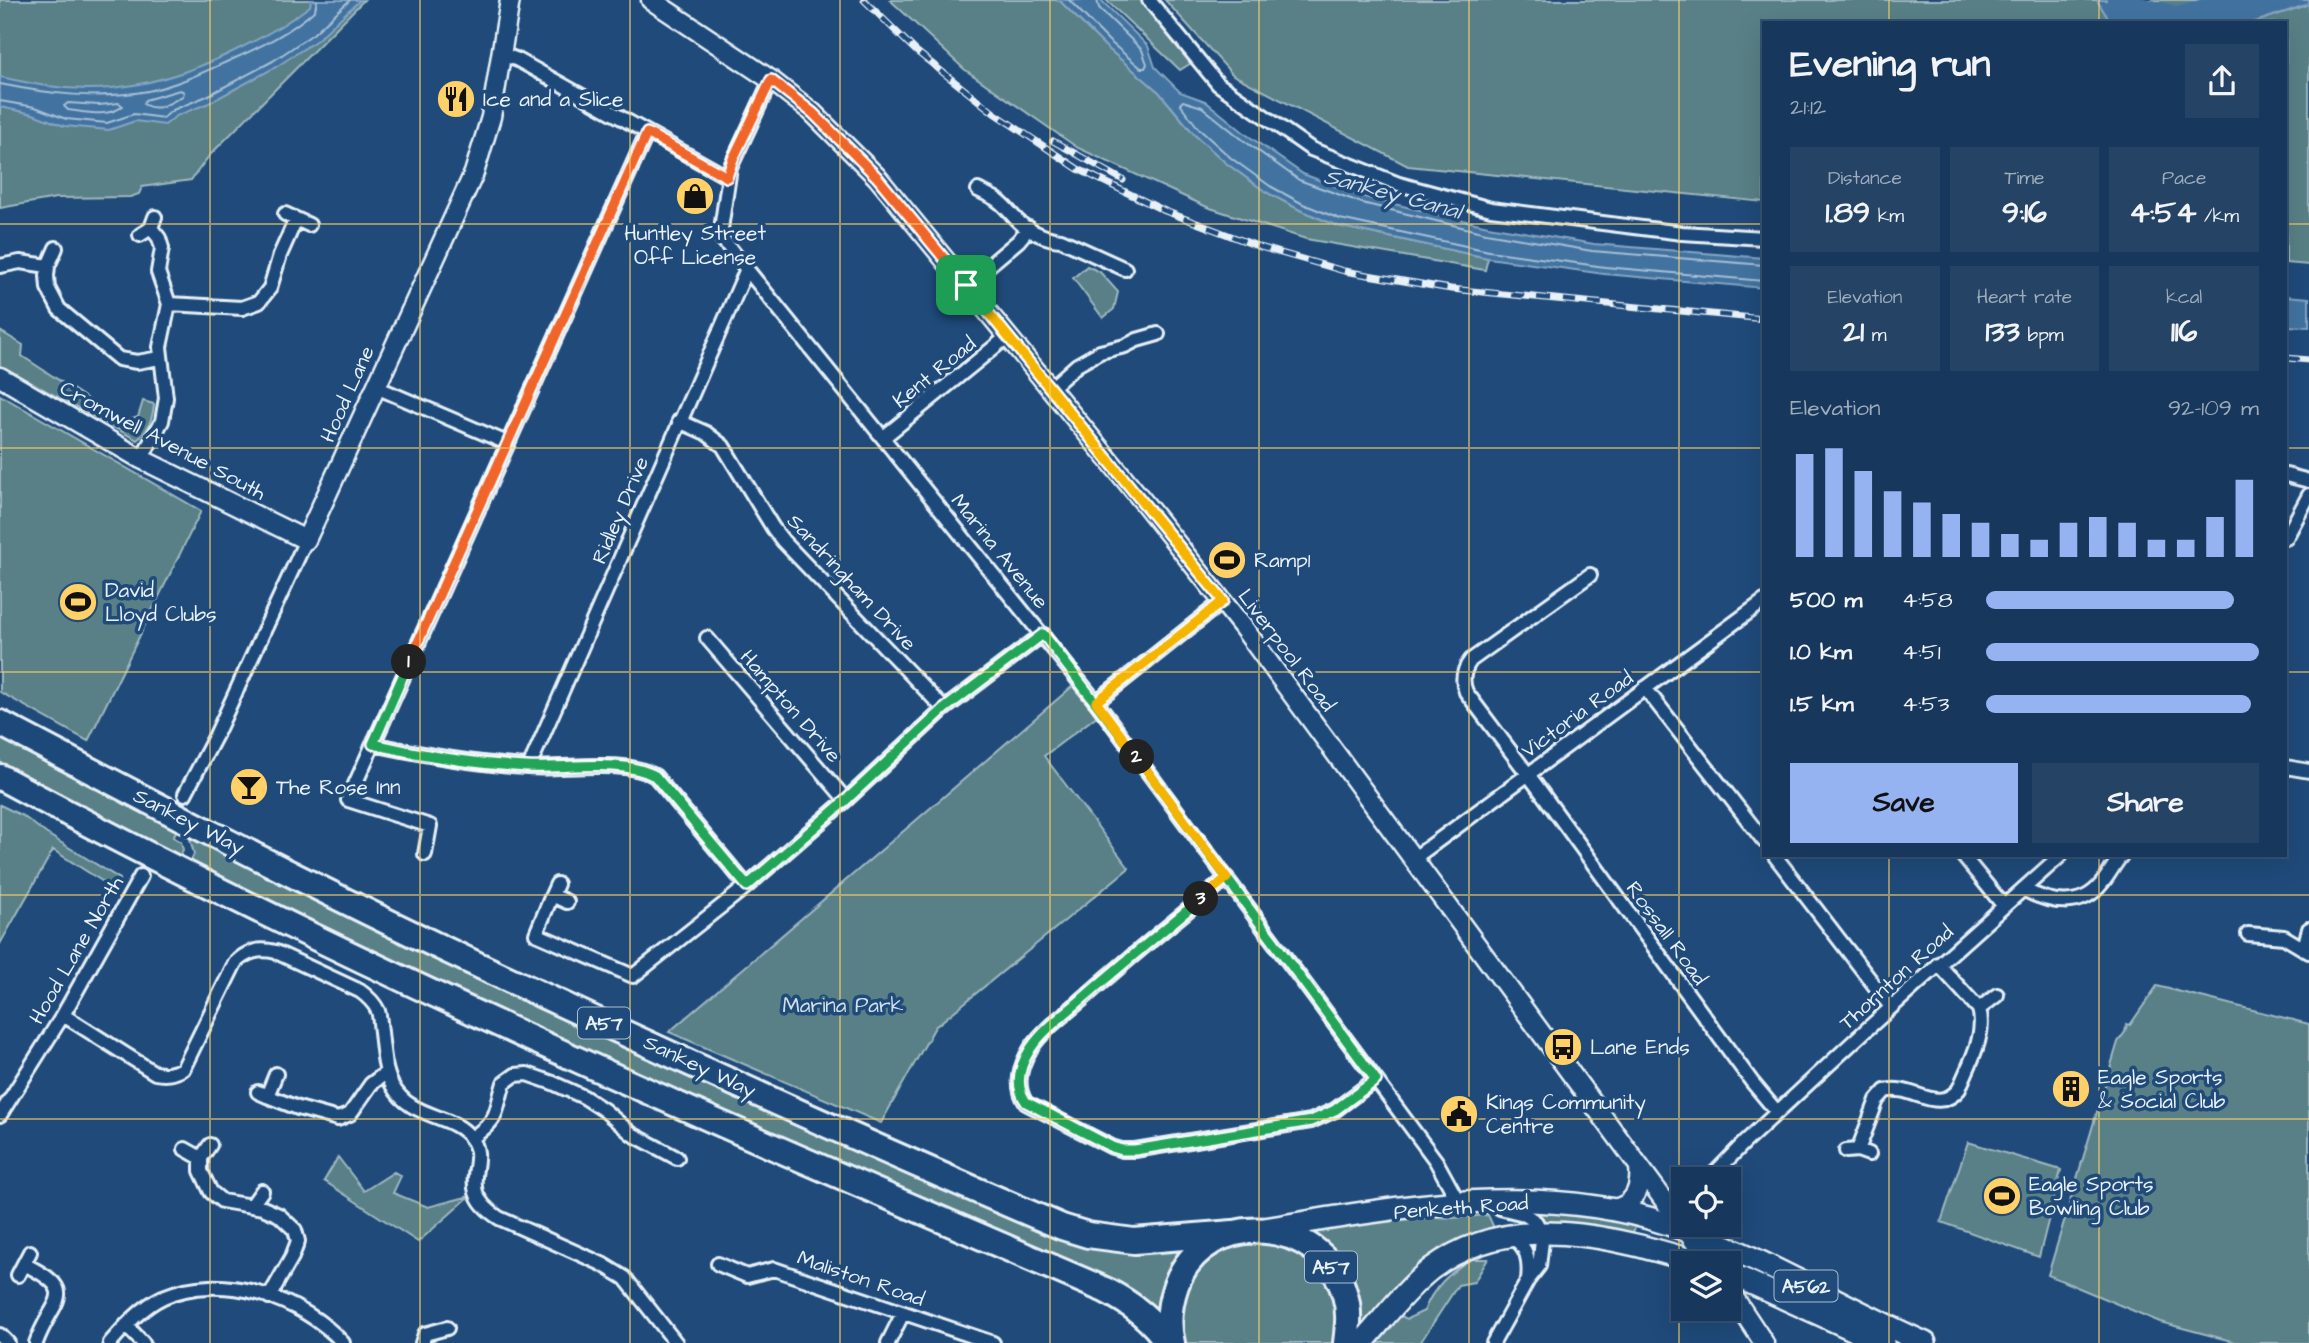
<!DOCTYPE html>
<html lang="en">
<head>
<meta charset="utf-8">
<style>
  :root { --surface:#17385c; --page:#244365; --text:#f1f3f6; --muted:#9eacbb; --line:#365272; --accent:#95b2f1 }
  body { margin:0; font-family:"Architects Daughter",sans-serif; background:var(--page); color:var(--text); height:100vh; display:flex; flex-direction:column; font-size:26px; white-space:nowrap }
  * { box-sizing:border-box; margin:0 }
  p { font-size:23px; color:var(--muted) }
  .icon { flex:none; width:38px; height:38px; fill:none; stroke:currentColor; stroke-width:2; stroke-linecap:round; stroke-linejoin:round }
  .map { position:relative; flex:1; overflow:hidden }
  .drawer { position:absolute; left:1762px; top:21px; width:525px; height:836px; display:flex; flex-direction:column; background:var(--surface); border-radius:0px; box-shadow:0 7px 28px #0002,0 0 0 2px var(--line) }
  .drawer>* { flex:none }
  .buttons { position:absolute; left:1671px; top:1167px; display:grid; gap:14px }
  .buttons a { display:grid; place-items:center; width:70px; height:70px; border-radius:0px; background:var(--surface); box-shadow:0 7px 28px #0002,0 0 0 2px var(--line); font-size:35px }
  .pin { position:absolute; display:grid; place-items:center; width:60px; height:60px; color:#fff; margin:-30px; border-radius:14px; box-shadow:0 4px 10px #0006 }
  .km { position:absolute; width:35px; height:35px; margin:-18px; border-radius:50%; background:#222; color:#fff; font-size:19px; line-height:35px; text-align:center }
  .round { display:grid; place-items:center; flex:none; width:74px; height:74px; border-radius:0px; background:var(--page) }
  .summary { display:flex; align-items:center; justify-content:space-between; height:119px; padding:0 28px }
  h1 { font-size:38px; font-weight:800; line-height:52px }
  .metrics { display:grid; grid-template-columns:repeat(3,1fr); gap:10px; height:119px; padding:7px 28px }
  .metrics div { display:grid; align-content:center; border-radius:0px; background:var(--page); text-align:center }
  .metrics b { font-size:30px; font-weight:800 }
  .metrics small { font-size:19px; font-weight:400 }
  .metrics p { font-size:19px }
  .chart { height:196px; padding:14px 28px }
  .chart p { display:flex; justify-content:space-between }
  .chart svg { width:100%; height:126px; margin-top:7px; stroke:var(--accent); stroke-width:6 }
  .cta { display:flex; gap:14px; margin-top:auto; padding:14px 28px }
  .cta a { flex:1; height:80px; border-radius:0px; background:var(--accent); color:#111; font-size:28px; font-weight:800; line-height:80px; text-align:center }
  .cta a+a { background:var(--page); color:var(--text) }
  ul { padding:0 28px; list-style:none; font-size:23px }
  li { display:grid; grid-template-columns:112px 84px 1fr; align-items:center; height:52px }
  li i { height:18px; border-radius:9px; background:var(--accent) }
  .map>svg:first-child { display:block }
</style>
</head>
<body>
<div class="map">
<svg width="2309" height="1343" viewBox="0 0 2309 1343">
  <rect width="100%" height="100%" fill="#1f4a7a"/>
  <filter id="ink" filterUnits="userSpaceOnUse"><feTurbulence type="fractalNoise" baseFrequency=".0143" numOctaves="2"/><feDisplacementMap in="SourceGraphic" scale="14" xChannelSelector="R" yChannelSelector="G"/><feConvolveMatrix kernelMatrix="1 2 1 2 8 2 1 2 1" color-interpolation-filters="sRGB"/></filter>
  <g filter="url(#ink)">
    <path fill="#588086" stroke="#a0b8bf" stroke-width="2" d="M0,0H364L209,156L191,180L142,187L139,194L130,197L56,198L0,208Z
      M890,0H1059L1105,46L1159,92L1195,135L1226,163L1266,192L1300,210L1338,226L1488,258L1485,270L1306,239L1207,207L1078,148L964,69Z
      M1106,0H1149L1196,60L1180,70Z
      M1165,0H2097L2111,23H1764V202L1408,166L1233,75Z
      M2126,0H2239L2167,21Z
      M2309,4V265L2286,263V23H2252Z
      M1087,266L1100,272L1118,292L1114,309L1103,318L1073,278Z
      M0,331L23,345L22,356L123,422L138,417L143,401L154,404C153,417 148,432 137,440L0,366Z
      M0,395L201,511L88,741L0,692Z
      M1074,685L1098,715L1044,756L1129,868L935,1027L881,1123L669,1032Z
      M0,732L178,828L173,837L181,842L183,850L177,862L0,769Z
      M0,805L23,816L47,834L120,879L116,890L53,850L0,944Z
      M193,834L1033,1223L1186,1247L1160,1314L747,1127L188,867L194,854L190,839Z
      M2157,986L2309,1024V1343H2239L2160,1322L2048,1275L2118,1042L2125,1032L2127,1024L2130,1025Z
      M1968,1142L2061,1170L2039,1257L1941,1222Z
      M338,1157L364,1191L394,1172L401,1176L393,1193L428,1207L470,1196L418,1242L324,1181Z
      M1539,1211H1561L1637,1224L1632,1234L1545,1223L1537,1216Z
      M1488,1215L1494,1228L1364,1327L1360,1324L1308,1231L1418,1216L1453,1218Z
      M1254,1241L1281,1243L1306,1255L1326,1275L1338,1299L1336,1343H1185C1174,1306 1191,1263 1228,1247C1236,1244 1246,1243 1254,1241Z
      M1470,1259H1488L1474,1282L1458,1285L1420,1343H1372L1397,1314L1407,1319L1424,1311C1433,1287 1450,1273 1470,1259Z"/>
    <path fill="#4373a0" stroke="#85a5c3" stroke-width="2" d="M311,0H360L317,40L276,67L209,103L176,116L165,125L135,121L109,130L64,126L33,114L0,107V77C16,80 32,84 48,86C111,96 169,81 226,55C256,41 284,26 310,6Z
      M1059,0H1101L1148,46L1155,67L1180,92L1205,101L1247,135L1303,174L1364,197L1488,226L1594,244L1764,258V288L1604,274L1488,258L1338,226L1300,210L1266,192L1226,163L1195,135L1159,92L1105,46Z
      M2097,0H2126L2167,21L2239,0H2309V4L2252,23H2111Z
      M2286,296L2309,298V327L2286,326Z"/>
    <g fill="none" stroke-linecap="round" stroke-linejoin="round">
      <path stroke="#a6bfd5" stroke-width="2" d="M1069,0L1109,41L1141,68H1145L1147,64L1142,50L1099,8L1097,0
        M0,84C49,94 98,100 148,91C178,85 206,71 233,59C262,46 291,32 315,10L317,0
        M180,90L184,92L183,96C168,103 159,113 143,104L145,100Z
        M0,101L35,107L66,119L107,123L134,114L163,118L173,110L207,96L273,61L313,34L350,0
        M68,103L99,105L119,103L123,106C108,118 86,112 68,110L64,106Z
        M1764,265L1592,251L1486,233L1362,203L1299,180L1243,140L1202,107L1183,101L1180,104L1199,129L1231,158L1270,186L1303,204L1340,219L1489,251L1605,267L1764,281"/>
      <path stroke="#4373a0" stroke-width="26" d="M2120,0L2130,8L2179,20L2241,0"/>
      <g stroke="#e8f1f8" stroke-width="18">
        <path id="street" d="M1149,0L1218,84L1311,149L1399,184L1491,209L1682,233L1764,238
          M502,54L518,60L727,177
          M771,80L730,168L720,236L1096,702L1436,1161L1459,1203
          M978,190C984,193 989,195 994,198C1005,204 1010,214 1019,222C1030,232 1047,239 1061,240L1125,269
          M285,214L309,225
          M140,235L151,228L155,217
          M56,248L48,266L47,276L48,288L59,309L119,359L137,362L160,358
          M0,266L20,262L48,266
          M966,285L1018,241L1029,228
          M169,304L242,308L259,302L270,288L280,255L296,219
          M376,387L507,443
          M1051,388L1077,365L1100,352L1125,346L1137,340L1158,334
          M679,421L706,433L723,446L773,528L783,541L944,709
          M884,437L1008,336
          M141,459L162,421L166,398L160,347L169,304L158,272L162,248L159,238L151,228
          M2286,475L2309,481
          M2286,538L2309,495
          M1590,575L1471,660C1463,670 1461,680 1466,692L1536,785L1752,1082L1777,1112
          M707,638L846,800
          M1645,688L1764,841
          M1096,702L1223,601
          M373,744C424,755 475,764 527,767C564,770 624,758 655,776L747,886
          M529,767L747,269
          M2286,767L2309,771
          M185,794L216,735L306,540
          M425,854L430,826L348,800L647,133
          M1775,856L1891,1007
          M1963,856L2003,905
          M1413,859L1764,601
          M1227,878C1180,917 1132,955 1086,996C1068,1012 1045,1027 1031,1048C1021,1064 1014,1085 1026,1103L1112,1147L1122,1150H1135L1311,1121L1335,1110L1375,1080
          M557,884L552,895L567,902
          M2023,889C2049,903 2081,910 2102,883C2109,875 2114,864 2121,856
          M552,895L536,934L633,976L747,886L846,800L944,709L1043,634
          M2248,934L2284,937L2309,952
          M2304,948L2309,929
          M1938,964L1979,1009L1997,995
          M63,1015L155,1073C166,1075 173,1074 183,1069L235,963C247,951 259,948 276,952L360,991C367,996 374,1002 378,1011C380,1017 380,1025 381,1032C383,1050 384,1069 392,1085C411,1120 451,1112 471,1138C491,1163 452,1188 499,1218L602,1264L625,1278L676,1343
          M258,1092L267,1096L276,1074
          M267,1096L298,1108L338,1119L350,1114L371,1084L387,1072
          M0,1115L63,1015L141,876
          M472,1138C501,1117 494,1114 504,1083L515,1075L527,1074L553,1083L584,1097L604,1110L632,1134L677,1158
          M185,1149L201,1158L210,1145
          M1858,1150L1877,1100L1885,1091C1912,1083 1937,1116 1959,1089C1968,1066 1987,1035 1979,1009
          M1846,1151L1858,1150L1869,1154
          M201,1158V1171L211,1192L222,1201L263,1208L279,1215L295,1230L298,1241L292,1257L269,1297
          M1708,1180L1744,1143L1865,1031L2060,856
          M252,1205L262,1191
          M1510,1236C1528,1246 1530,1261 1528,1280
          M24,1264C82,1293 52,1298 36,1343
          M718,1264L747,1276L774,1269L993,1343
          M18,1275L30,1252
          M126,1325L143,1343
          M0,1335L8,1343
          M110,1343C125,1326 142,1307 163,1297C221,1271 303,1298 343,1343
          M422,1343L425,1334L447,1328
          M888,1343L903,1313
          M1493,1343L1528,1280L1539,1266L1542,1241V1233L1536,1222L1524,1214L1500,1208"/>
      </g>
      <g stroke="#e8f1f8" stroke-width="23">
        <path id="secondary" d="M651,0L771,80L812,112L877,177L1146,505L1242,626L1711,1264
          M0,377L141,459L306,540L474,173L491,117L510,0
          M1613,1209C1635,1206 1641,1187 1639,1167
          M1729,1290L1764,1343"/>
      </g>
      <g stroke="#e8f1f8" stroke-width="26">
        <path id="primary" d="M1265,1229C1393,1207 1539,1181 1665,1223C1755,1252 1838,1305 1925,1343
          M1729,1273L1883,1343
          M1362,1343C1384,1318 1405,1290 1431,1269C1513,1208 1614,1237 1703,1264"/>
      </g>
      <g stroke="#e8f1f8" stroke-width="30">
        <path id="highway" d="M0,723C146,800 293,877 442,948C647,1045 853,1138 1062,1227L1088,1235L1134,1241L1233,1233
          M0,777C358,970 732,1130 1105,1290C1129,1302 1153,1320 1168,1343
          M1172,1343C1167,1323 1169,1305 1176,1285C1205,1206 1324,1216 1345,1295C1350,1311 1348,1327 1346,1343"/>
      </g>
      <use href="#street" stroke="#1f4a7a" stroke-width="12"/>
      <use href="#secondary" stroke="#1f4a7a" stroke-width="18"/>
      <use href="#primary" stroke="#1f4a7a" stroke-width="21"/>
      <use href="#highway" stroke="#1f4a7a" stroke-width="24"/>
      <g stroke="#e8f1f8" stroke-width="7">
        <path id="rail" d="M864,0L916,51L994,113L1078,169L1165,211L1260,247L1344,271L1451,289L1764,319
          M1053,141L1123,180
          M2286,358L2309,360"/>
      </g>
      <use href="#rail" stroke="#1f4a7a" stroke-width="4.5" stroke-dasharray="13" stroke-linecap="butt"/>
    </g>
  </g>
  <g fill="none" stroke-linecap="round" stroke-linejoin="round" filter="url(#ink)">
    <g stroke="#fff" stroke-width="14">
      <path id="split-1" d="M409,662L647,133L727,177L733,159L771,80L813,113L877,177L966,285"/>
    </g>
    <g stroke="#fff" stroke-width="14">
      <path id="split-2" d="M409,662L373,744C424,756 475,764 527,767C564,769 624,758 655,776L747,886L846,800L944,709L1043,634L1137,757"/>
    </g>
    <g stroke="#fff" stroke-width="14">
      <path id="split-3" d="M1137,757L1376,1080L1335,1110L1311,1121L1135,1150H1122L1112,1147L1026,1102C1014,1085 1020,1065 1031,1048C1044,1029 1065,1014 1082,999C1121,965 1161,932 1201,899"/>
    </g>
    <g stroke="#fff" stroke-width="14">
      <path id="split-4" d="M966,285L1223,601L1096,702L1227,878L1201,899"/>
    </g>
    <use href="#split-1" stroke="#f0652b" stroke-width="9"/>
    <use href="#split-2" stroke="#22a559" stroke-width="9"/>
    <use href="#split-3" stroke="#22a559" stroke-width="9"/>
    <use href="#split-4" stroke="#f5b400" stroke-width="9"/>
  </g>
  <path fill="none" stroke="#ffd166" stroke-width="2" stroke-opacity="0.55" d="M210,0V1343M420,0V1343M630,0V1343M840,0V1343M1050,0V1343M1259,0V1343M1469,0V1343M1679,0V1343M1889,0V23M2099,0V23M0,224H1764M2286,224H2309M0,448H1764M2286,448H2309M0,672H1764M2286,672H2309M1889,856V1343M2099,856V1343M0,895H2309M0,1119H2309"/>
  <defs>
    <g id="restaurant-disc" transform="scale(2.0125)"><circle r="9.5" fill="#ffd166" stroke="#1f4a7a"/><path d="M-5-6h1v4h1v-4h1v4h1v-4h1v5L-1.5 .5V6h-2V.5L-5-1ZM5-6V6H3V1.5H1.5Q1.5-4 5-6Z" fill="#111"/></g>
    <g id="shop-disc" transform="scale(2.0125)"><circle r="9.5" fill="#ffd166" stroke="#1f4a7a"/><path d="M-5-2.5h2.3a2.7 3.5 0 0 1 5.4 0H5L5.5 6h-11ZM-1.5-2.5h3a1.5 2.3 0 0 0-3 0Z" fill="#111"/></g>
    <g id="stadium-disc" transform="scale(2.0125)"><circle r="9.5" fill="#ffd166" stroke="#1f4a7a"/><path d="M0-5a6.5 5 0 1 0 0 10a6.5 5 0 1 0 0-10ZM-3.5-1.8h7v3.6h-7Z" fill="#111"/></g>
    <g id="bar-disc" transform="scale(2.0125)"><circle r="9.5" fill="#ffd166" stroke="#1f4a7a"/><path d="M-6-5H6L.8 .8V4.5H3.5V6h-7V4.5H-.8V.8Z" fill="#111"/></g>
    <g id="bus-disc" transform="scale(2.0125)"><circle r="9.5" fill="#ffd166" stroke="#1f4a7a"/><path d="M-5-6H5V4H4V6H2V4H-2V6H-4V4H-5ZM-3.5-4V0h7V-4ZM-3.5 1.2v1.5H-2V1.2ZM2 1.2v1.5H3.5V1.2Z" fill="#111"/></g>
    <g id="building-disc" transform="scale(2.0125)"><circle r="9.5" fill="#ffd166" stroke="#1f4a7a"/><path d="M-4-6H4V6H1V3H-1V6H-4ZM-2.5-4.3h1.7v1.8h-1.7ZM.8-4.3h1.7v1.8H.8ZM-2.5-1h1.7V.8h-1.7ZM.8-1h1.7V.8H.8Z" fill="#111"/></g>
    <g id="civic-disc" transform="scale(2.0125)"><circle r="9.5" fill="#ffd166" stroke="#1f4a7a"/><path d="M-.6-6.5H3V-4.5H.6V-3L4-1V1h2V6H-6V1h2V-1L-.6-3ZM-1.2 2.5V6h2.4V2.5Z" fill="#111"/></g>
  </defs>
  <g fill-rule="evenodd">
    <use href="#restaurant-disc" x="456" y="99"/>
    <use href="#shop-disc" x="695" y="196"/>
    <use href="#stadium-disc" x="1227" y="560"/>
    <use href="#stadium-disc" x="78" y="602"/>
    <use href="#bar-disc" x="249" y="787"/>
    <use href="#bus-disc" x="1563" y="1047"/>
    <use href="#building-disc" x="2071" y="1089"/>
    <use href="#civic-disc" x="1459" y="1114"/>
    <use href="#stadium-disc" x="2002" y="1196"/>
  </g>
  <g text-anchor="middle" stroke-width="7" stroke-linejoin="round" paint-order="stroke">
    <g fill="#1f4a7a" stroke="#acbfd2" stroke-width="2">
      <rect x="578" y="1007.5" width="52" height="31" rx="5"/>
      <rect x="1305" y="1251.5" width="52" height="31" rx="5"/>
      <rect x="1774.5" y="1270.5" width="63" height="31" rx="5"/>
    </g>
    <g font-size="19" font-weight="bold" fill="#e8f1f8">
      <text x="604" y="1030">A57</text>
      <text x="1331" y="1274">A57</text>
      <text x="1806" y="1293">A562</text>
    </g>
    <g font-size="21" fill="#e8f1f8" stroke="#1f4a7a" text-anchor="start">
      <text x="483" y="106">Ice and a Slice</text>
      <text x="695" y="240" text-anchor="middle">Huntley Street<tspan x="695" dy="24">Off License</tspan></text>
      <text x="1254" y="567">Ramp1</text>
      <text x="105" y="597">David<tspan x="105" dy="24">Lloyd Clubs</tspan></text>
      <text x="276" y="794">The Rose Inn</text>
      <text x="1590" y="1054">Lane Ends</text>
      <text x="2098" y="1084">Eagle Sports<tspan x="2098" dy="24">&amp; Social Club</tspan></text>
      <text x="1486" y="1109">Kings Community<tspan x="1486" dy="24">Centre</tspan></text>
      <text x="2029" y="1191">Eagle Sports<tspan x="2029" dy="24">Bowling Club</tspan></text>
    </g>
    <g font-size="21" fill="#e8f1f8" stroke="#1f4a7a">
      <text transform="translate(934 372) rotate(-39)" y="7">Kent Road</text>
      <text transform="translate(347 394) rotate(-66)" y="7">Hood Lane</text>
      <text transform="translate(163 440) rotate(28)" y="7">Cromwell Avenue South</text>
      <text transform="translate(620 510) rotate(-67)" y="7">Ridley Drive</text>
      <text transform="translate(1000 551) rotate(51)" y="7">Marina Avenue</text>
      <text transform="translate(852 582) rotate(47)" y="7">Sandringham Drive</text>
      <text transform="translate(1287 650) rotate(53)" y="7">Liverpool Road</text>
      <text transform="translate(791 706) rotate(49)" y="7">Hampton Drive</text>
      <text transform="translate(1577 714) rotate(-36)" y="7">Victoria Road</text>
      <text transform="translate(189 821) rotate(27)" y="7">Sankey Way</text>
      <text transform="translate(1667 933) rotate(54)" y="7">Rossall Road</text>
      <text transform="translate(76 950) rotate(-60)" y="7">Hood Lane North</text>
      <text transform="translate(1896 977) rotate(-42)" y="7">Thornton Road</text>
      <text transform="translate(700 1066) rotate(25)" y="7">Sankey Way</text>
      <text transform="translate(1461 1207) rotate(-4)" y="7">Penketh Road</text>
      <text transform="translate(861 1278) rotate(19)" y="7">Maliston Road</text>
    </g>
    <g font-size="21" fill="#d2e0e7" stroke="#1f4a7a">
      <text x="843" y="1012">Marina Park</text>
    </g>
    <g font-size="23" font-style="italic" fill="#cfdeeb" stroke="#1f4a7a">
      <text transform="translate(1393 193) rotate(15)" y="8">Sankey Canal</text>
    </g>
  </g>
</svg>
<div class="buttons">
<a><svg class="icon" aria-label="locate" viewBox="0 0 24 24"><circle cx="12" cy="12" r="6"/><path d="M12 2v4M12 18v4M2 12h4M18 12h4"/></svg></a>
<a><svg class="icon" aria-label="layers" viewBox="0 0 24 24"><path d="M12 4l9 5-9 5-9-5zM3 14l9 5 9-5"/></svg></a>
</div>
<div class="pin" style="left:966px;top:285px;background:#1e9e55"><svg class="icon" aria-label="arrive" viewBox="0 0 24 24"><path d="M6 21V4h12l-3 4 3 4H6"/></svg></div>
<b class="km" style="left:409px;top:662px">1</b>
<b class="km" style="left:1137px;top:757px">2</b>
<b class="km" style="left:1201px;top:899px">3</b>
<section class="drawer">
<div class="summary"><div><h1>Evening run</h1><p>21:12</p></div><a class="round"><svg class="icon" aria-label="share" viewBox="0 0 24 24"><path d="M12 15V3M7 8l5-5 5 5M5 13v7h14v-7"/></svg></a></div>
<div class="metrics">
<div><p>Distance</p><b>1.89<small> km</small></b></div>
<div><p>Time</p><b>9:16</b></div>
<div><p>Pace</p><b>4:54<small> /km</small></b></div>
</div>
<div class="metrics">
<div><p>Elevation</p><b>21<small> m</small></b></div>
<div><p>Heart rate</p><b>133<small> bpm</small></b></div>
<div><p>kcal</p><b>116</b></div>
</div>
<div class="chart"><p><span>Elevation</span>92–109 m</p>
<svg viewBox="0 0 160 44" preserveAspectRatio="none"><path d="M5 44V8M15 44V6M25 44V14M35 44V21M45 44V25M55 44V29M65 44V32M75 44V36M85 44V38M95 44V32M105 44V30M115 44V32M125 44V38M135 44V38M145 44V30M155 44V17"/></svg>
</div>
<ul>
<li><b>500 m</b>4:58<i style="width:91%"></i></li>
<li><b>1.0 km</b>4:51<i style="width:100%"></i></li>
<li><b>1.5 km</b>4:53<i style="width:97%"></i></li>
</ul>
<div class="cta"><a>Save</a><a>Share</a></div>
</section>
</div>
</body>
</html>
